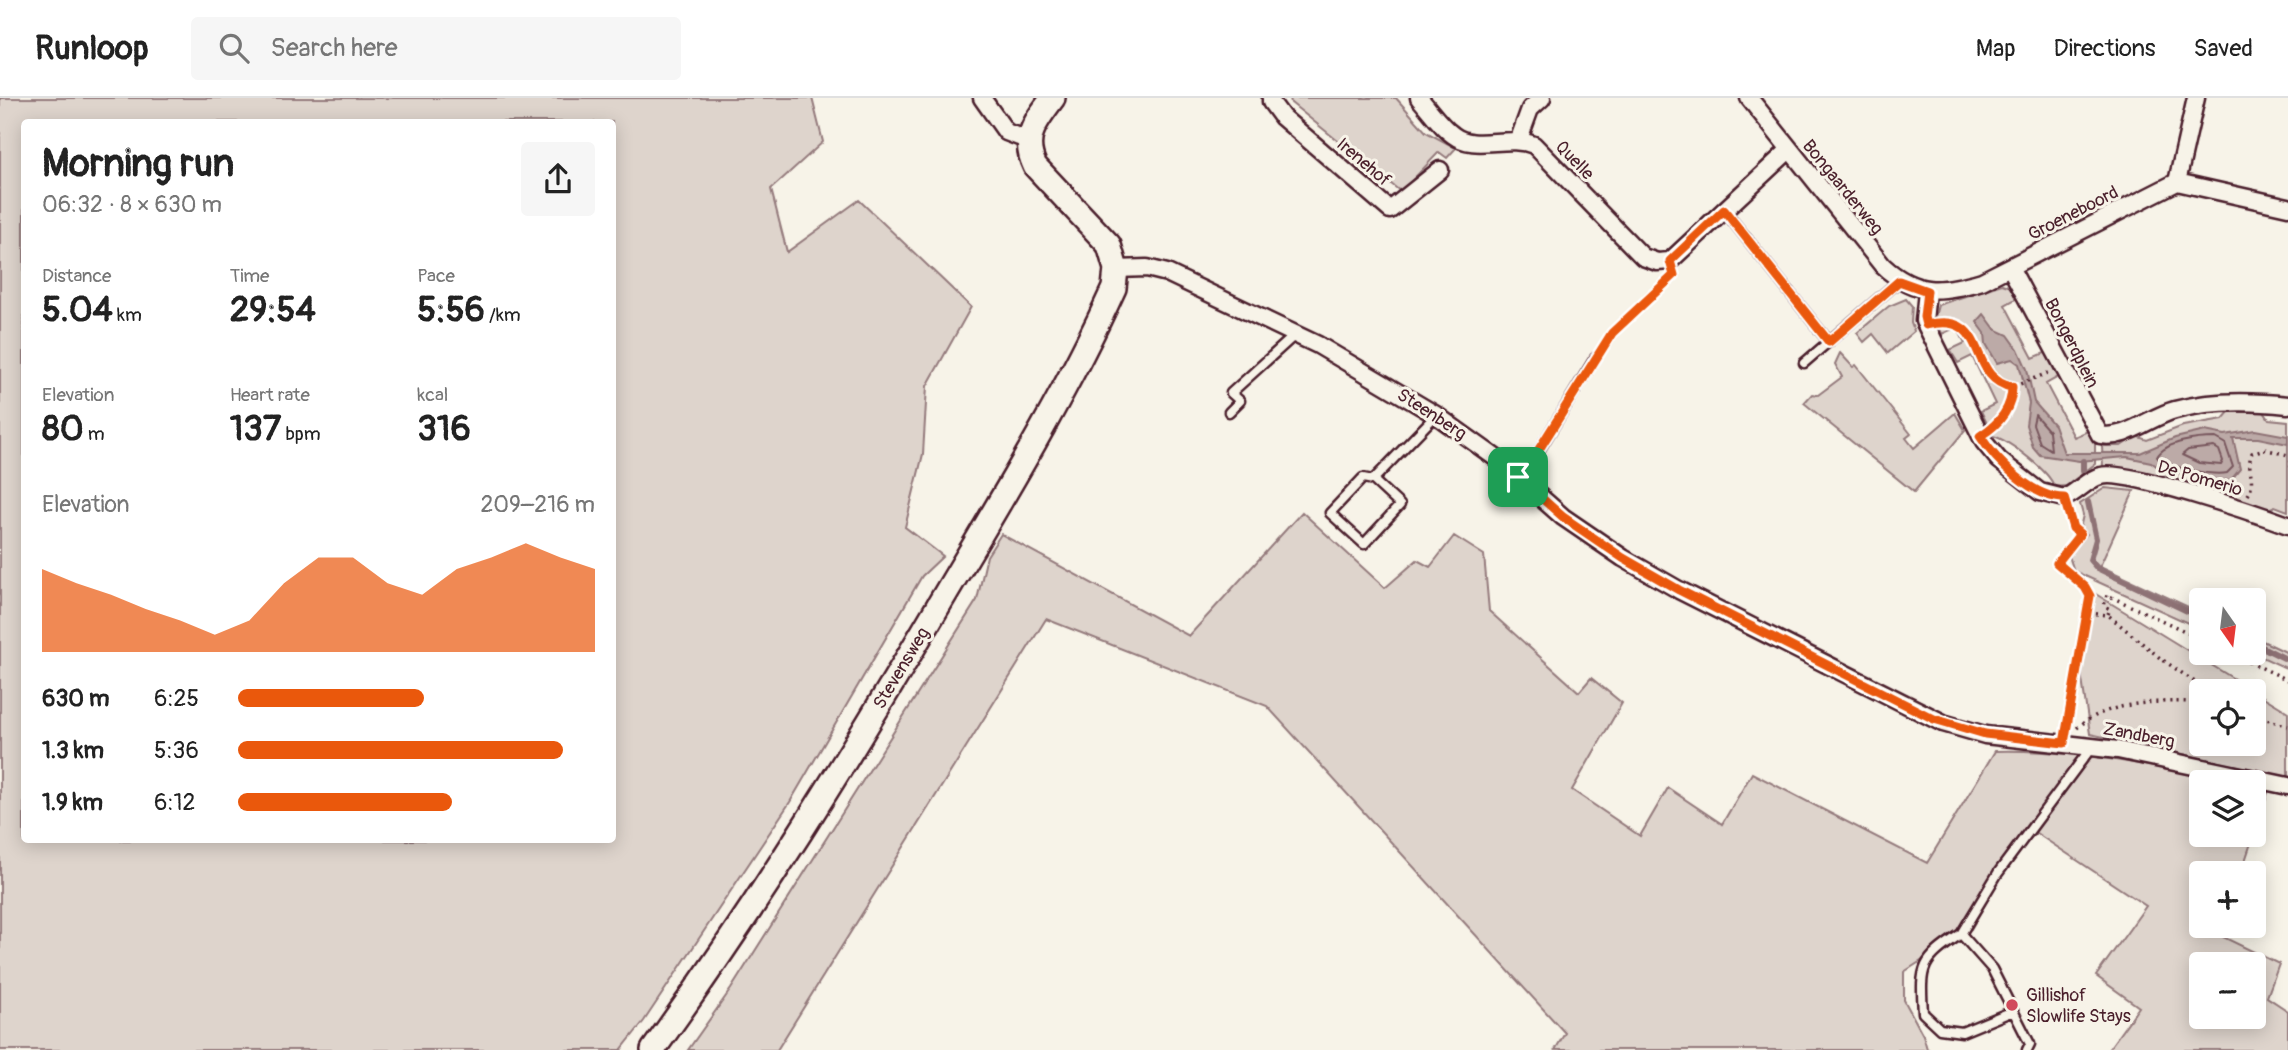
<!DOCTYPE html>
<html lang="en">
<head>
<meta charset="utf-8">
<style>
  :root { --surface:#fff; --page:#f6f6f6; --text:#222; --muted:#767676; --line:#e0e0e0; --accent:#ea580c }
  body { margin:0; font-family:Pangolin,sans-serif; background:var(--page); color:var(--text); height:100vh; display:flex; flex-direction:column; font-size:26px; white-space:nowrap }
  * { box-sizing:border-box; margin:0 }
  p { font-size:23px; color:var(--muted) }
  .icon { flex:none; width:38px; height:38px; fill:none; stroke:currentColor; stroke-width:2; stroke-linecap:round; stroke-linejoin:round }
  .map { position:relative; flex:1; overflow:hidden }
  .drawer { position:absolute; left:21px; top:21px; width:595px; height:724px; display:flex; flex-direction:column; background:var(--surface); border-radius:7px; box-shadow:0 4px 18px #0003 }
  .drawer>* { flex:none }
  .needle { width:46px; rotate:166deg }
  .fabs { position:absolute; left:2189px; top:490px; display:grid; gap:14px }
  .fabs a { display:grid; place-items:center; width:77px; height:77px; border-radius:7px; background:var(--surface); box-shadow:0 4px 18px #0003; font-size:35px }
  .pin { position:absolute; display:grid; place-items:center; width:60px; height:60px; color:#fff; margin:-30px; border-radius:14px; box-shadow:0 4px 10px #0006 }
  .round { display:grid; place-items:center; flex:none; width:74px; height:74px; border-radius:7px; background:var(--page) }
  .head { display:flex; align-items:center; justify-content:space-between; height:119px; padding:0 21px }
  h1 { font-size:38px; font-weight:700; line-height:52px }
  .figures { display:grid; grid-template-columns:repeat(3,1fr); gap:10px; height:119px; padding:7px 21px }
  .figures div { display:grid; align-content:center }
  .figures b { font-size:35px; font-weight:700 }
  .figures small { font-size:19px; font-weight:400 }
  .figures p { font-size:19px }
  .chart { height:196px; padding:14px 21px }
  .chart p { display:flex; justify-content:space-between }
  .chart svg { width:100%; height:126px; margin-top:7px; fill:var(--accent); opacity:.7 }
  ul { padding:0 21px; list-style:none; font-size:23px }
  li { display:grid; grid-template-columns:112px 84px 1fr; align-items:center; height:52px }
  li i { height:18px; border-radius:9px; background:var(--accent) }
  header { display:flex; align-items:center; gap:42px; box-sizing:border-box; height:98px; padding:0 35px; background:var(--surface); border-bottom:2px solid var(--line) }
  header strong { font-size:33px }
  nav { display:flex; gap:38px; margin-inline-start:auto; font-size:24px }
  .search { width:490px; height:63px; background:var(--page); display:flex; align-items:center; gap:18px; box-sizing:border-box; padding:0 24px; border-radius:7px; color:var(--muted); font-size:26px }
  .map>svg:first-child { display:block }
</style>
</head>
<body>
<header>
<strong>Runloop</strong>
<div class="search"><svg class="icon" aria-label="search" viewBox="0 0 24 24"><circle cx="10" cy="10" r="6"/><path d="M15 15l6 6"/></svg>Search here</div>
<nav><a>Map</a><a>Directions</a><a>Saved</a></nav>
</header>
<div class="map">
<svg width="2288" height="952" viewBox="0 0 2288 952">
  <rect width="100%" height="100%" fill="#f7f3e8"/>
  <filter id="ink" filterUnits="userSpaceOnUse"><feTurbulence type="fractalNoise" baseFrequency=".0143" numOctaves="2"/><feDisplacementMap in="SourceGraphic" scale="14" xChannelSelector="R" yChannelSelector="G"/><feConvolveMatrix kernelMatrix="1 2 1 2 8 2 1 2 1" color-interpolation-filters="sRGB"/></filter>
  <g filter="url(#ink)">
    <path fill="#ded4cc" stroke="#947a7c" stroke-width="2" fill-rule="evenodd" d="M0,0H812L823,44L771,91L787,154L859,102L971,209L927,288L923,356L905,429L943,458L922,478L790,704L644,923L621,952H0ZM24,24H612V742H24Z
      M1290,0H1396L1426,34L1456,50L1447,60L1439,54L1401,94L1291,5Z
      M2002,186L2014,190L2019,199L2005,207L2033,260L2047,254L2060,278L2046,286L2074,339L2088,333L2095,343V366L2066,388L2054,389C2051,374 2008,342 1993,338L1981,313L1995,306L1972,258L1958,265L1950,252L1965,245L1957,229L1942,236L1935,219L1938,207Z
      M1906,201L1912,208L1911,225L1914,233L1888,255L1873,236L1864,244L1857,235L1889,208Z
      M1840,255L1853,269L1856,267L1911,336L1906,340L1914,350L1955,315L1965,332L1914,394L1804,305L1812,296L1818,297L1842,279L1835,266Z
      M2229,314H2264L2269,321L2288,323V413L2275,408L2266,412L2167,381L2103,369L2102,348H2121L2136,338L2147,342L2183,328L2223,321Z
      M2105,390L2134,393L2100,468L2201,515V531L2074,473L2069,458L2087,436L2080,430L2083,417L2080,406Z
      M1302,414L1385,490L1417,462L1430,469L1454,438L1484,457L1489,513L1579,594L1591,580L1622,605L1572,692L1640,738L1668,690L1722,726L1752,675L1927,765L1995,653C2072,651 2150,667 2224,684H2202V737H2254V691L2268,694L2241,775H2202V828H2224L2223,839L2279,866L2267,899L2288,913V952H2108L2139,909L2096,878L2146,808L2036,735L2014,756L1971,831L1904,874V902L1923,937L1927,951L1930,952H1555L1565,935L1267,608L1046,521L777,952H688L731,891L977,502L987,458L1001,436L1189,538ZM2202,866H2254V919H2202Z
      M2094,495L2288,614V679L2090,636L2077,547ZM2202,593H2254V646H2202Z
      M2254,539L2288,555V571L2253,555Z"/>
    <path fill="#bcaaa7" stroke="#8e7275" stroke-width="2" d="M1984,216L1995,231L2008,237L2018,251L2027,271L2034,304L2054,327L2064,355H2140L2175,340L2205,333L2225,337L2255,332L2288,338V346L2258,340H2233L2240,371L2231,382L2222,383L2162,372L2151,364L2127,359L2079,363L2040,357L2033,349L2026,327L2029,305L2019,266L2012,261L1997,265L1986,246L1985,235L1977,224Z"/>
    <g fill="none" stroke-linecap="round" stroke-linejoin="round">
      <path stroke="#78575d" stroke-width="2" d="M2035,317L2049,333L2051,352L2040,345L2033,326Z
        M2216,340L2225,345L2233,369L2227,375C2214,378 2165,369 2157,359C2165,343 2199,340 2216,340Z
        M2214,349L2219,352L2223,363L2221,367L2199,365L2182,357L2188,352Z"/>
      <path stroke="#8e7275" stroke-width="6" d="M2083,373V363
        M2088,404L2096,441L2090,462L2097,470L2202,520
        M2254,545L2288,562"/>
      <g stroke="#4a1f2b" stroke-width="13">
        <path id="lane" d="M1724,112L1829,244
          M1804,265L1899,183
          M1229,314L1240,303L1231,295L1296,236
          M1518,379L1532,364L1595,260
          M1373,382L1400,407L1364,446L1330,415L1363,380L1373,382L1436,317
          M1961,836C1921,863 1920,867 1923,915L1940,931L1962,934L2013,913
          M2027,952L2030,946L1992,871L1961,836L1998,775L2091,650"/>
      </g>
      <g stroke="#4a1f2b" stroke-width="21">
        <path id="street" d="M982,0L1006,34L1027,42
          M1271,0V4L1282,19L1390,112L1440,72
          M1419,0C1430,12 1440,28 1453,37C1475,54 1506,36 1534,47L1643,159L1657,164L1670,163L1789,52
          M1749,0L1883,168C1916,198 1941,195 1982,183L2177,84L2288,109
          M1519,41L1530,11L1542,0
          M2177,84L2196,0
          M2010,169L2100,337C2126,342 2149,319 2175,312C2211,302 2251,303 2288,307
          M1116,171L1147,170L1167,175L1318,247L1436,317L1496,360L1563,419L1623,460L1679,492L1943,625L1985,637L2118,652L2288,688
          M1927,193L1924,223L1984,344L1999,362L2040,394L2064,400C2077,395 2087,381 2101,378C2126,371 2258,416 2288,427"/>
      </g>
      <g stroke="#4a1f2b" stroke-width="28">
        <path id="secondary" d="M653,952C756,810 848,661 937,510C999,405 1063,302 1114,190L1116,171L1109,147L1035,68C1021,40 1036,23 1053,0"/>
      </g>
      <path stroke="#4a1f2b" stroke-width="3.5" stroke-dasharray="2 5" stroke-linecap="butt" d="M1942,223C1976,220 1979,268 2001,287L2012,289L2048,275
        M1603,250L1612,235L1670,180
        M1996,328L2010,303L2012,289
        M2248,397C2257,382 2245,369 2252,355L2264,351L2288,357
        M2089,515L2108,517L2160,560L2208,593
        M2108,516L2110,511L2104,508L2107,497L2202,541
        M2230,555L2288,582
        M2254,617L2288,628
        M2067,629L2090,507L2085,489L2058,465L2080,436L2073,430L2068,415
        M2077,630C2109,602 2160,603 2202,604"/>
      <use href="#lane" stroke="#f7f3e8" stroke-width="8"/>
      <use href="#street" stroke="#f7f3e8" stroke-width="16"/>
      <use href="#secondary" stroke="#f7f3e8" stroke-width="23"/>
    </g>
  </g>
  <g fill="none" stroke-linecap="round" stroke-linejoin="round" filter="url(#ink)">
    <g stroke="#fff" stroke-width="14">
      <path id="route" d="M1724,112L1829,244L1899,183L1927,193L1924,219L1926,227C1991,211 1965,280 2012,289C2012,311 1998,327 1980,338C1996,363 2033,400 2064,400L2073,430L2080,436L2057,465L2085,489L2090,498L2064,645L1985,636L1934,621L1679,492L1623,460L1563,419L1518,379L1531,364L1612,235L1674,177L1670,163Z"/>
    </g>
    <use href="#route" stroke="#ea580c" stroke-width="9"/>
  </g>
  <circle fill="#d1495b" stroke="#f7f3e8" stroke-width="2.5" cx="2012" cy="907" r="7"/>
  <g text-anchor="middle" stroke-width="6" stroke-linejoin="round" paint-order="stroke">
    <g font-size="18" fill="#4a1f2b" stroke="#f7f3e8">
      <text transform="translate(1575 62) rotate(46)" y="6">Quelle</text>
      <text transform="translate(1364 64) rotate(40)" y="6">Irenehof</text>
      <text transform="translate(1843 89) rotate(51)" y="6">Bongaarderweg</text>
      <text transform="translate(2073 115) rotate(-27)" y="6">Groeneboord</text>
      <text transform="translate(2072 245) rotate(63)" y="6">Bongerdplein</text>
      <text transform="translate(1432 316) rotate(33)" y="6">Steenberg</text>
      <text transform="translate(2200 380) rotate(16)" y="6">De Pomerio</text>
      <text transform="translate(901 570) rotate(-59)" y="6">Stevensweg</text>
      <text transform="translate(2139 637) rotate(11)" y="6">Zandberg</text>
    </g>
    <g font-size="18" fill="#4a1f2b" stroke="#f7f3e8" text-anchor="start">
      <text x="2026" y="903">Gillishof<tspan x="2026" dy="21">Slowlife Stays</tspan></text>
    </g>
  </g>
</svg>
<div class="fabs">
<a><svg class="needle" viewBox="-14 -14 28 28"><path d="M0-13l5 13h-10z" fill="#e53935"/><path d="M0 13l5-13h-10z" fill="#767676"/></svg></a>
<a><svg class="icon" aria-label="locate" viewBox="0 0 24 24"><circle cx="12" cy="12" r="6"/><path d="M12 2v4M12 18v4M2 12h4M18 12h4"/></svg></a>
<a><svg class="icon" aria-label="layers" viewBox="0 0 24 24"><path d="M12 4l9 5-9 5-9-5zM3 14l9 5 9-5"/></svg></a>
<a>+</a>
<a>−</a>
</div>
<div class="pin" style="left:1518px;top:379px;background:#1e9e55"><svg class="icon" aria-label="arrive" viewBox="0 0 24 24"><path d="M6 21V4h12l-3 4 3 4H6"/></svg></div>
<section class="drawer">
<div class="head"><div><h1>Morning run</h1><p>06:32 · 8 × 630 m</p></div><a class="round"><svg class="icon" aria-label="share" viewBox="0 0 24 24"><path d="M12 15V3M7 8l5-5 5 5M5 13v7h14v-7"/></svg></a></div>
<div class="figures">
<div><p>Distance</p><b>5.04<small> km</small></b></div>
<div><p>Time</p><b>29:54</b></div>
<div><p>Pace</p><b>5:56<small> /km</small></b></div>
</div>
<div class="figures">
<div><p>Elevation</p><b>80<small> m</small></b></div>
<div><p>Heart rate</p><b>137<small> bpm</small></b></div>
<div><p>kcal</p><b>316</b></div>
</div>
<div class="chart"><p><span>Elevation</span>209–216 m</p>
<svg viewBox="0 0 160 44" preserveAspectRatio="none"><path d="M0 44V15L10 20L20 24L30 29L40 33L50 38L60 33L70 20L80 11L90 11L100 20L110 24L120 15L130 11L140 6L150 11L160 15V44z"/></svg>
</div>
<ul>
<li><b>630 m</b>6:25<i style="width:52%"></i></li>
<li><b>1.3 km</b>5:36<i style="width:91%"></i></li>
<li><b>1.9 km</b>6:12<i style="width:60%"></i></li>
</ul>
</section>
</div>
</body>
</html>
